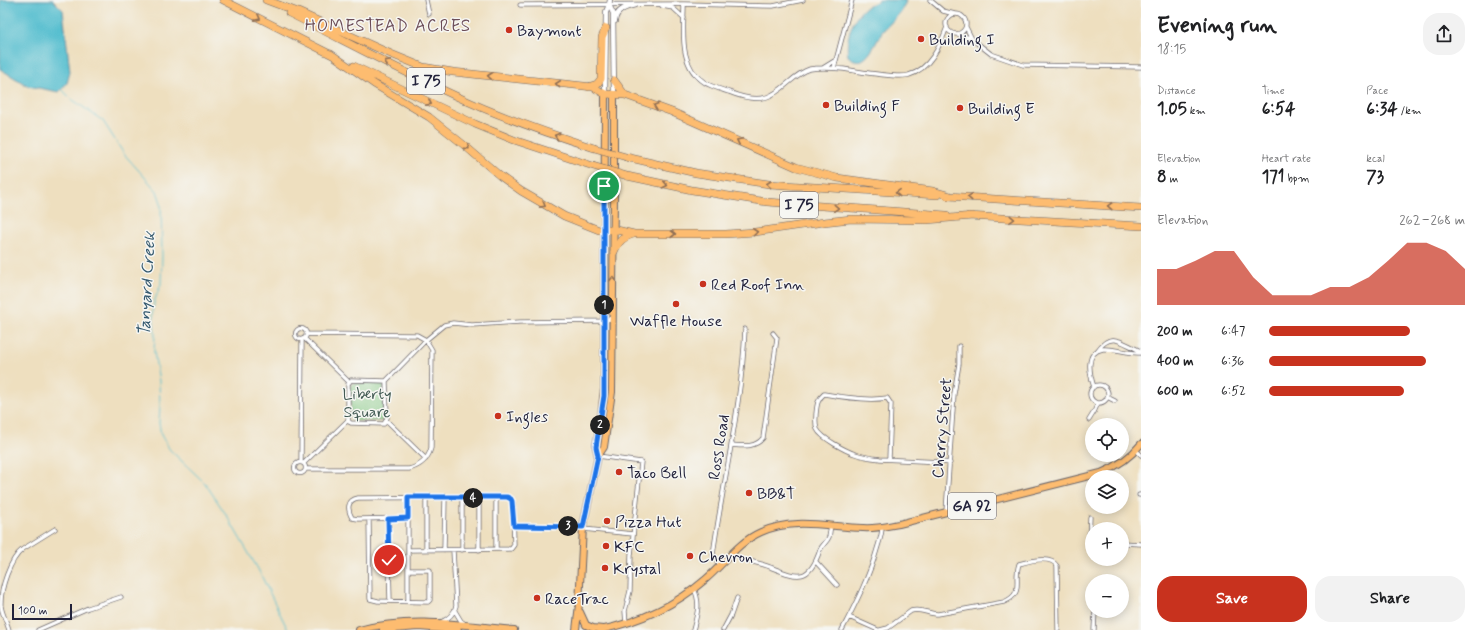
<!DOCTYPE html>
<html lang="en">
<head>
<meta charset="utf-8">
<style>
  :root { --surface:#fff; --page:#f2f2f2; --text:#202124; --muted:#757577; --accent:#c8321e }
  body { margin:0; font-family:Mynerve,sans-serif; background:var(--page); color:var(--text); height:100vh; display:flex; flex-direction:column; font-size:15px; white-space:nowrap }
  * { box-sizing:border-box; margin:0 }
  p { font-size:13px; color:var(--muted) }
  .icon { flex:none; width:22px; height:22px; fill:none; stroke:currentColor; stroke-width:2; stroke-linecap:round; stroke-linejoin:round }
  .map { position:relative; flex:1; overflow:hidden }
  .panel { display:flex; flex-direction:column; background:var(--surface); width:340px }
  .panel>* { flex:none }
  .buttons { position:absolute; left:1085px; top:418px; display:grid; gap:8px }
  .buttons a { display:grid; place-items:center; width:44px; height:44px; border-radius:50%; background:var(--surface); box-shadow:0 2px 10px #0003; font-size:20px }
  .scale { position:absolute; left:12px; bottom:10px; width:60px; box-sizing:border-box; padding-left:4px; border:2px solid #22223b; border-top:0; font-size:11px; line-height:14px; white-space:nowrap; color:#22223b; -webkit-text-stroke:3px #f6f6f2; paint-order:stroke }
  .pin { position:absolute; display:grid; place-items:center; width:34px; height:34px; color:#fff; margin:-17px; border:2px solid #fff; border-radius:50%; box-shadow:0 1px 4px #0007 }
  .km { position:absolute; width:20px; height:20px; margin:-10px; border-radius:50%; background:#222; color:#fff; font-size:11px; line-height:20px; text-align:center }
  .round { display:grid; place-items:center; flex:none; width:42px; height:42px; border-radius:16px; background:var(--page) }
  .headline { display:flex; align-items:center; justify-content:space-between; height:68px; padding:0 16px }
  h1 { font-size:22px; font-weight:700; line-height:30px }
  .figures { display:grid; grid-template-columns:repeat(3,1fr); gap:6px; height:68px; padding:4px 16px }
  .figures div { display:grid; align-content:center }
  .figures b { font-size:17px; font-weight:700 }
  .figures small { font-size:11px; font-weight:400 }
  .figures p { font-size:11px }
  .chart { height:112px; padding:8px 16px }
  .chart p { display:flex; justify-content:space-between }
  .chart svg { width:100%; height:72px; margin-top:4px; fill:var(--accent); opacity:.7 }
  .action { display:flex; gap:8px; margin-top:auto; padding:8px 16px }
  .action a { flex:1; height:46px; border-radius:16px; background:var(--accent); color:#fff; font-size:16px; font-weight:700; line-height:46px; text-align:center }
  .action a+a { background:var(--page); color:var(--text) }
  ul { padding:0 16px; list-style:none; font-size:13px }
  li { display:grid; grid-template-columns:64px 48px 1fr; align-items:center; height:30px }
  li i { height:10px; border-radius:5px; background:var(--accent) }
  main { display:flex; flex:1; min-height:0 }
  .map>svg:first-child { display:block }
</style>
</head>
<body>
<main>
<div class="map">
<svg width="1141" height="630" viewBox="0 0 1141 630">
  <rect width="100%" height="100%" fill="#f6f6f2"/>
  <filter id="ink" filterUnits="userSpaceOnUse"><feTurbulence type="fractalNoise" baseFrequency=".025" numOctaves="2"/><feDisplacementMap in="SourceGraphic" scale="8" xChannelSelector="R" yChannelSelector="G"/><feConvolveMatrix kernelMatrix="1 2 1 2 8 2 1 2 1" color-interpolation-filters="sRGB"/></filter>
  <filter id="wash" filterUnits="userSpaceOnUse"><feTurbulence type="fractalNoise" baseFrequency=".012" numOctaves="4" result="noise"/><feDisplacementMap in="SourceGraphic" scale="16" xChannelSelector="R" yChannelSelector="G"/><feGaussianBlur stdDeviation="0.9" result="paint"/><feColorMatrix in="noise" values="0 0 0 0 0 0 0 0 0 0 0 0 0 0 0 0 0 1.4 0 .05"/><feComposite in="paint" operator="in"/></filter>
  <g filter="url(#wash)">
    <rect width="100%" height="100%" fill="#eedfbf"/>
    <path fill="#81c681" stroke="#52745e" d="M354,383H380L384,385V418L382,421H353L351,420L350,387L352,384Z"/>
    <path fill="#54becf" stroke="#3b7085" d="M0,0H53L63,10L70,72L67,83L59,92L28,86L0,69Z
      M880,0H906C904,13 890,22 882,32C877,40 871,56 862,60C857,62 851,59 848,56C845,40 852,18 866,7C871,4 876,3 880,0Z"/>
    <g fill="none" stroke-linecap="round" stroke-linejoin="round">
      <path stroke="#54becf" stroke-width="1" d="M61,88L70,98L103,121L124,154L157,191L161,203L162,256L161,284L154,302L153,314L155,334L154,352L159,381L160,405L159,423L161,435L170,450L205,483L225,513L258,569L288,630"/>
    </g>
  </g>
  <g filter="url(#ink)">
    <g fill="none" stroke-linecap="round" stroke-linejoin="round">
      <g stroke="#696469" stroke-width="5">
        <path id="minor" d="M426,0L429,14
          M930,0L943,11L955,14
          M684,4C684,31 678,65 704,82C711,87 721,89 729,92C741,97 755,101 767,97C784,91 793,74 810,69C820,67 833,68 843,69C858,71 898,79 909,75C930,69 940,46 947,27
          M520,5L684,4L773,6L803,0
          M662,6L673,8L684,18
          M946 24a10 10 0 1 1 20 0a10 10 0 1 1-20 0Z
          M966,27L972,39
          M958,34L972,39L991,54L1023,65L1141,67
          M823,68L836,60
          M834,68L852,0
          M295.5 334a5.5 5.5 0 1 1 11 0a5.5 5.5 0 1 1-11 0Z
          M304,338L349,382
          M1097,351C1112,329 1124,345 1141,351
          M351,380L386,381L387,418L384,424L351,423L349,422L348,418V384Z
          M386,381L426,340L444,325L453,323L472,325L520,322L604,321L612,318
          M1090 394a9 9 0 1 1 18 0a9 9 0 1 1-18 0Z
          M1094,387C1090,375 1084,352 1103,349C1115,348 1127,354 1141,353
          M1107,397L1115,401
          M386,420L426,459
          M1089,420L1094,412L1098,403
          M731,445C743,446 755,448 763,438L777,338L773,333
          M1136,450L1141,455
          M598,456L641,462L631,555L630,591L625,611L626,624
          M889,459L891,404L887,398C870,401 841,397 824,394C817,400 817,405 816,414C816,419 815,424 817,429C821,438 846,451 855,454C863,457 872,458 880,459L942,462L950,463
          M301,462L302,339
          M294.5 468a5.5 5.5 0 1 1 11 0a5.5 5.5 0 1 1-11 0Z
          M304,463L348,420
          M306,469H409C420,466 428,460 431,448L432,350L426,340L417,335L306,334
          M1139,495H1141
          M408,497V601
          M496,497V549
          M426,498V550
          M462,498V550
          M479,498V550
          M946,512L954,394L959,364V346
          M1090,517L1089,541L1092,542
          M408,518L358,519L352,518C347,509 347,500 358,498L507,497L511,499L513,503L514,545L511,549L408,550
          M369,519L370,599L378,601L428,602L430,600V570H408
          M388,519L390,601
          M513,526L583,527
          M583,529L633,534
          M1122,543L1141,544
          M444,550L445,498
          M749,561C756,563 763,564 770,567C798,578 809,583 820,550C822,545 827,542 829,537C830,534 830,529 831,525
          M816,562L837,585
          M720,565L713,555C723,480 742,405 745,329
          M455,611L461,621L465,624
          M849,617L878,630
          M441,622C448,619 454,614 456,606L453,550
          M9,630C7,622 2,614 1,606C0,589 10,559 23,549L55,529
          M38,630L88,608L121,597
          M693,630C697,615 701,603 694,589
          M723,630L731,615L737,598
          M842,630C856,603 870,575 878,546C880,540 882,534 882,527
          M880,630L888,628L911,611C921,608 928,614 938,614L1004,602C1025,593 1013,581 1019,564C1029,561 1051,555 1057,566L1058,630
          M1094,630L1095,611"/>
      </g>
      <g stroke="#696469" stroke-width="6">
        <path id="tertiary" d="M610,0L609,5L613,13L614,95
          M615,21C616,10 626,7 635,5
          M605,94L606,12L609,5"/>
      </g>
      <g stroke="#696469" stroke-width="8">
        <path id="primary" d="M598,456L596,447L601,417L604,389L605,94
          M580,612L586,625L593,628L603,629
          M359,630C411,616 461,625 514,630
          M383,630L418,627L458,630
          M576,630L579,604L583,527L598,456L604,447L612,392L614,196V95
          M600,630C639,622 676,605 706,579C725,563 738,542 761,532C794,517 829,527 863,528C876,529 887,526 899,524L1101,473C1118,466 1130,458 1141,444"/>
      </g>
      <g stroke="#696469" stroke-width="8">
        <path id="motorway" d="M223,0L334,56
          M266,0L298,12L391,54L423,67L453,72L593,87L605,94L625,95L672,112L796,167L837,178L933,191L951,196
          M289,13C353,45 417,80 483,108C519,123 556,136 594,148
          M331,54L374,84L429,117L464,145L500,176L521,191L564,216L599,230H617L634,234H726L755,232L824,222L851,219L927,220L973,216
          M354,66L475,124L514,140L593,166
          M614,80L625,95
          M588,87L597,84L601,79L602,37L606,28
          M626,157L696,173L769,184L937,195
          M627,176L692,190L767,202L946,215
          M948,196L1141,208
          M968,216L1141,226
          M614,252C618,242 623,237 634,234"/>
      </g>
      <use href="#minor" stroke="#fff" stroke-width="3.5"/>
      <use href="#tertiary" stroke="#fff" stroke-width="4.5"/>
      <use href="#primary" stroke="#fdbc6f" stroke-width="6"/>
      <use href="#motorway" stroke="#fdbc6f" stroke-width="7"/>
      <g stroke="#696469" stroke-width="8" stroke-linecap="butt">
        <path id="motorway-bridge" d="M594,148L626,157
          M593,166L627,176"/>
      </g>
      <use href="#motorway-bridge" stroke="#fdbc6f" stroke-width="7"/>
    </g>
    <defs><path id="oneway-chevron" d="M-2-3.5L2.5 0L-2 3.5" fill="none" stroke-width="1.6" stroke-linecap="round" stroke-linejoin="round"/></defs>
    <g stroke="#906f55">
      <use href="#oneway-chevron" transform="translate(258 18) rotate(27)"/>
      <use href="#oneway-chevron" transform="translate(387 62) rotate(-153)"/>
      <use href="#oneway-chevron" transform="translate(490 76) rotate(-174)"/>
      <use href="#oneway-chevron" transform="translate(558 84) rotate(-174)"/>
      <use href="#oneway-chevron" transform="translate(429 103) rotate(26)"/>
      <use href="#oneway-chevron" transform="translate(656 106) rotate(-161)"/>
      <use href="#oneway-chevron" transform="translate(557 136) rotate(-162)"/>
      <use href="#oneway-chevron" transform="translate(739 141) rotate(-155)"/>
      <use href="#oneway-chevron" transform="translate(467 147) rotate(40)"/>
      <use href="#oneway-chevron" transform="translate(769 184) rotate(-173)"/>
      <use href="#oneway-chevron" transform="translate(665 185) rotate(12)"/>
      <use href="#oneway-chevron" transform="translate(898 193) rotate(-177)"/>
      <use href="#oneway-chevron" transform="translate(970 197) rotate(-176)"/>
      <use href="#oneway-chevron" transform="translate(543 205) rotate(29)"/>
      <use href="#oneway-chevron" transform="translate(1110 206) rotate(-176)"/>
      <use href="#oneway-chevron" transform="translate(836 208) rotate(4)"/>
      <use href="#oneway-chevron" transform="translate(1012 219) rotate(3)"/>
      <use href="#oneway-chevron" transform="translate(755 232) rotate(-7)"/>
      <use href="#oneway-chevron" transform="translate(673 234)"/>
      <use href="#oneway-chevron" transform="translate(613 279) rotate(-89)"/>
    </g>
  </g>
  <g fill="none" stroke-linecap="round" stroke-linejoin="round" filter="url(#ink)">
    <g stroke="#fff" stroke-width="8">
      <path id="route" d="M389,560L388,519L408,518V497H507L511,499L512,501L514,526L583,527L598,456L596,447L604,396V186"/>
    </g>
    <use href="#route" stroke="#1a73e8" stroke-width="5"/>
  </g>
  <g fill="#c8321e" stroke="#f6f6f2" stroke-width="1.5">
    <circle cx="509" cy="30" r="4"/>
    <circle cx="921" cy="39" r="4"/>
    <circle cx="826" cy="105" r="4"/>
    <circle cx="960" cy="108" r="4"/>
    <circle cx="703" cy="284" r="4"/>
    <circle cx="676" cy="304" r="4"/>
    <circle cx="498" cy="416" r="4"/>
    <circle cx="619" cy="472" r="4"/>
    <circle cx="749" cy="493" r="4"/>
    <circle cx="607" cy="521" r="4"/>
    <circle cx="606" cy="546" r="4"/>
    <circle cx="690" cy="556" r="4"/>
    <circle cx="605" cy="568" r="4"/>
    <circle cx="537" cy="598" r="4"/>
  </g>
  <g text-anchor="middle" stroke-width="3" stroke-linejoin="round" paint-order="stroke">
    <g fill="#f6f6f2" stroke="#626272" stroke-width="1">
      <rect x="407" y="68" width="38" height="26" rx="3"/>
      <rect x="780" y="192" width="38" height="26" rx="3"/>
      <rect x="948" y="493" width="48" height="26" rx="3"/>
    </g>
    <g font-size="15" font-weight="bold" fill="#22223b">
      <text x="426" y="86">I 75</text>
      <text x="799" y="210">I 75</text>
      <text x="972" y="511">GA 92</text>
    </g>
    <g font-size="16" fill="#22223b" stroke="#f6f6f2" text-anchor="start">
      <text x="517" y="36">Baymont</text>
      <text x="929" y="45">Building I</text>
      <text x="834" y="111">Building F</text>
      <text x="968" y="114">Building E</text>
      <text x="711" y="290">Red Roof Inn</text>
      <text x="676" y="326" text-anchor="middle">Waffle House</text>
      <text x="506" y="422">Ingles</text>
      <text x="627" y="478">Taco Bell</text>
      <text x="757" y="499">BB&amp;T</text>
      <text x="615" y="527">Pizza Hut</text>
      <text x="614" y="552">KFC</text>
      <text x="698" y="562">Chevron</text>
      <text x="613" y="574">Krystal</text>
      <text x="545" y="604">RaceTrac</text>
    </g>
    <g font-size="16" fill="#435b54" stroke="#f6f6f2">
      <text x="367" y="399">Liberty<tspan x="367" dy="18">Square</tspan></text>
    </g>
    <g font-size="16" fill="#22223b" stroke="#f6f6f2">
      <text transform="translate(941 428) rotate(-85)" y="6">Cherry Street</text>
      <text transform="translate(718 447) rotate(-81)" y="6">Ross Road</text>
    </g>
    <g font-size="17" letter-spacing="1" fill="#6c4d58" stroke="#f6f6f2">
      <text x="388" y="31">HOMESTEAD ACRES</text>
    </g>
    <g font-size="17" font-style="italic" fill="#34596f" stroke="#f6f6f2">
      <text transform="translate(146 284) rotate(-87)" y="6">Tanyard Creek</text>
    </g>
  </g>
</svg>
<div class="buttons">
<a><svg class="icon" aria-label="locate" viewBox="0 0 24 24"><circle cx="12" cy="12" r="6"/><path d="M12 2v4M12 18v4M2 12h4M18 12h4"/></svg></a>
<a><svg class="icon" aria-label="layers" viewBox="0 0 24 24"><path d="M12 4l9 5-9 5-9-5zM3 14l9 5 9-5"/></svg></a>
<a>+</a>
<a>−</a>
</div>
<div class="scale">100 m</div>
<div class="pin" style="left:604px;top:186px;background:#1e9e55"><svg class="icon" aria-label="arrive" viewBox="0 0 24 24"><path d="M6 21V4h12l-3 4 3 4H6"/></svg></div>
<div class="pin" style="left:389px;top:560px;background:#d93025"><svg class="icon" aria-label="check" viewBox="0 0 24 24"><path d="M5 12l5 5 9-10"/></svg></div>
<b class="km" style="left:604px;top:305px">1</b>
<b class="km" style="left:600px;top:425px">2</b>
<b class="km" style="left:568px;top:526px">3</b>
<b class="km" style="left:473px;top:498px">4</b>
</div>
<section class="panel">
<div class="headline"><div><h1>Evening run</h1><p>18:15</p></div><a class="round"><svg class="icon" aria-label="share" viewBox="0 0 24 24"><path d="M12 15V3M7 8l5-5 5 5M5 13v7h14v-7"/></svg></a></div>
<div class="figures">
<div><p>Distance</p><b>1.05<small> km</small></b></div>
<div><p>Time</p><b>6:54</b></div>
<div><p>Pace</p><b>6:34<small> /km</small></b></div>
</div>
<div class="figures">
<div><p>Elevation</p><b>8<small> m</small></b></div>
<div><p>Heart rate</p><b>171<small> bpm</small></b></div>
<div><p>kcal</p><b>73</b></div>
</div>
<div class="chart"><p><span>Elevation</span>262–268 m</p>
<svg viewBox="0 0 160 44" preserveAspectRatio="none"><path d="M0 44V22L10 22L20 17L30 11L40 11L50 27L60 38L70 38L80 38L90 33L100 33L110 27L120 17L130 6L140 6L150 11L160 22V44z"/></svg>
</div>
<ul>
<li><b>200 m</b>6:47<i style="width:72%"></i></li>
<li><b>400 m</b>6:36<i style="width:80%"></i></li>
<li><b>600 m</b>6:52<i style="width:69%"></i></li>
</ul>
<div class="action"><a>Save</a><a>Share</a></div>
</section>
</main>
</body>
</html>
